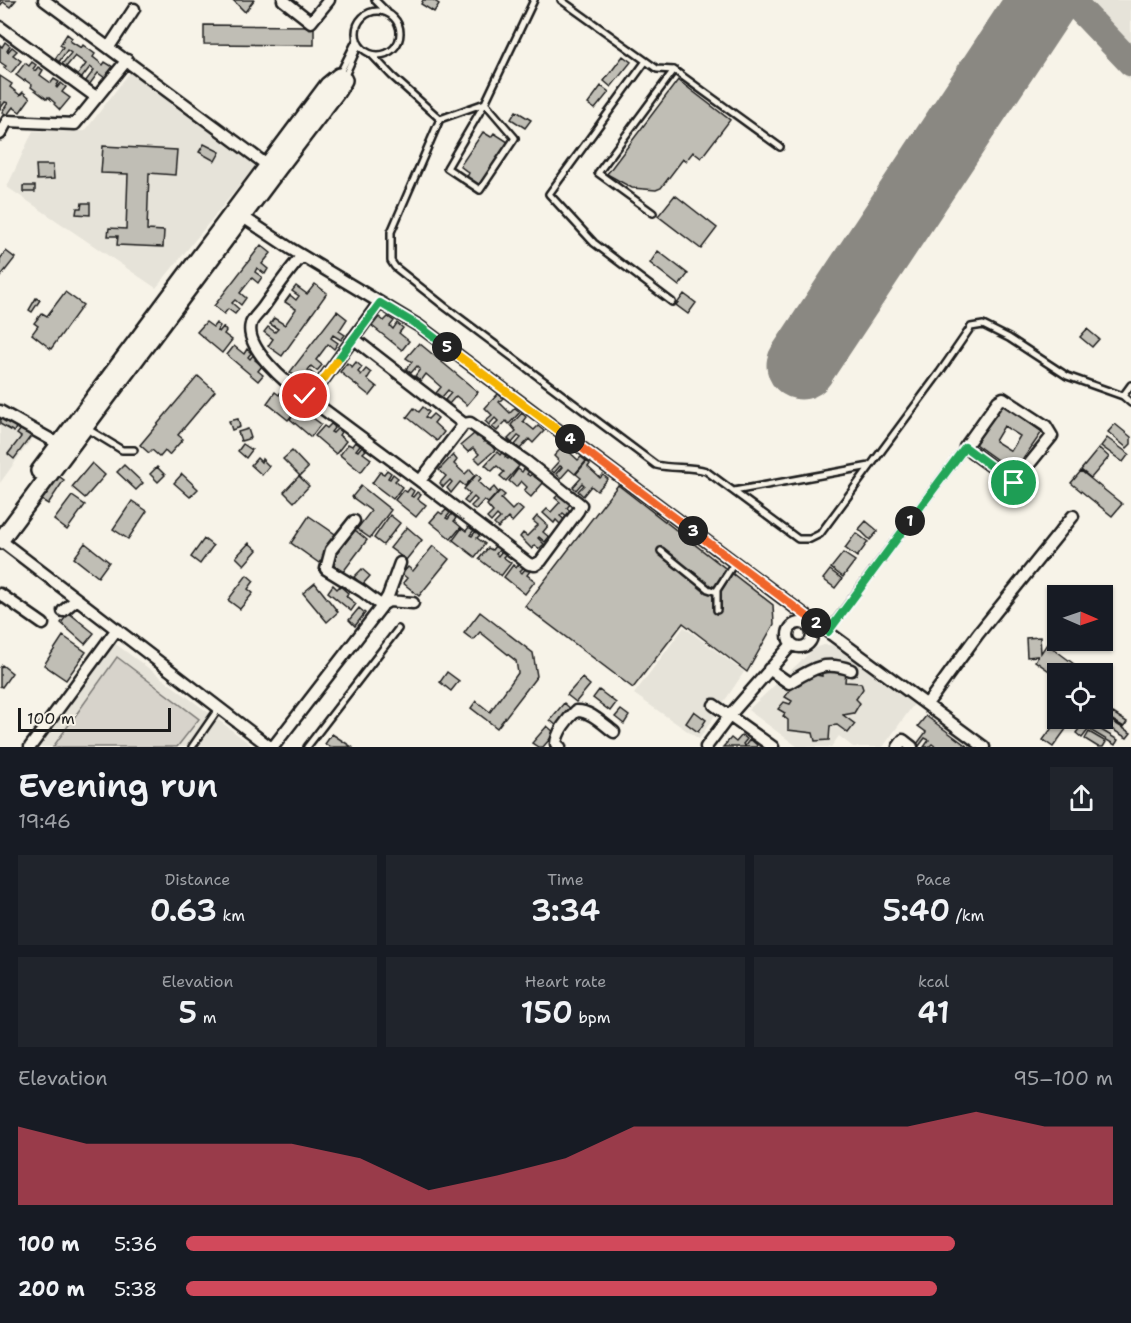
<!DOCTYPE html>
<html lang="en">
<head>
<meta charset="utf-8">
<style>
  :root { --surface:#171b24; --page:#20242c; --text:#f1f3f6; --muted:#9ea1a6; --accent:#d1495b }
  body { margin:0; font-family:"Shantell Sans",sans-serif; background:var(--page); color:var(--text); height:100vh; display:flex; flex-direction:column; font-size:22px; white-space:nowrap }
  * { box-sizing:border-box; margin:0 }
  p { font-size:20px; color:var(--muted) }
  .icon { flex:none; width:33px; height:33px; fill:none; stroke:currentColor; stroke-width:2; stroke-linecap:round; stroke-linejoin:round }
  .map { position:relative; height:747px; overflow:hidden }
  .panel { display:flex; flex-direction:column; background:var(--surface); flex:1 }
  .panel>* { flex:none }
  .needle { width:39px; rotate:92deg }
  .controls { position:absolute; left:1047px; top:585px; display:grid; gap:12px }
  .controls a { display:grid; place-items:center; width:66px; height:66px; border-radius:0px; background:var(--surface); box-shadow:0 2px 4px #0004; font-size:30px }
  .scale { position:absolute; left:18px; bottom:15px; width:153px; box-sizing:border-box; padding-left:6px; border:3px solid #1c1c1c; border-top:0; font-size:16px; line-height:21px; white-space:nowrap; color:#1c1c1c; -webkit-text-stroke:4px #f7f3e8; paint-order:stroke }
  .pin { position:absolute; display:grid; place-items:center; width:51px; height:51px; color:#fff; margin:-26px; border:3px solid #fff; border-radius:50%; box-shadow:0 2px 6px #0007 }
  .km { position:absolute; width:30px; height:30px; margin:-15px; border-radius:50%; background:#222; color:#fff; font-size:16px; line-height:30px; text-align:center }
  .round { display:grid; place-items:center; flex:none; width:63px; height:63px; border-radius:0px; background:var(--page) }
  .summary { display:flex; align-items:center; justify-content:space-between; height:102px; padding:0 18px }
  h1 { font-size:33px; font-weight:600; line-height:45px }
  .figures { display:grid; grid-template-columns:repeat(3,1fr); gap:9px; height:102px; padding:6px 18px }
  .figures div { display:grid; align-content:center; border-radius:0px; background:var(--page); text-align:center }
  .figures b { font-size:30px; font-weight:600 }
  .figures small { font-size:16px; font-weight:400 }
  .figures p { font-size:16px }
  .chart { height:168px; padding:12px 18px }
  .chart p { display:flex; justify-content:space-between }
  .chart svg { width:100%; height:108px; margin-top:6px; fill:var(--accent); opacity:.7 }
  ul { padding:0 18px; list-style:none; font-size:20px }
  li { display:grid; grid-template-columns:96px 72px 1fr; align-items:center; height:45px }
  li i { height:15px; border-radius:8px; background:var(--accent) }
  .map>svg:first-child { display:block }
</style>
</head>
<body>
<div class="map">
<svg width="1131" height="747" viewBox="0 0 1131 747">
  <rect width="100%" height="100%" fill="#f7f3e8"/>
  <filter id="ink" filterUnits="userSpaceOnUse"><feTurbulence type="fractalNoise" baseFrequency=".0167" numOctaves="2"/><feDisplacementMap in="SourceGraphic" scale="12" xChannelSelector="R" yChannelSelector="G"/><feConvolveMatrix kernelMatrix="1 2 1 2 8 2 1 2 1" color-interpolation-filters="sRGB"/></filter>
  <g filter="url(#ink)">
    <path fill="#e6e3d9" d="M1089,0H1131V82L1074,22Z
      M130,72L256,165L156,288L7,187L33,131H85Z
      M0,416L29,433L33,437L0,483Z
      M684,627L744,672L699,739L634,694Z
      M113,642L213,716L254,747H38Z
      M824,645H831L841,648L914,704L883,747H853L839,736L831,747H798L748,710L815,648Z"/>
    <path fill="#d7d3cb" stroke="#7a7874" stroke-width="1.5" d="M117,657L199,719L177,747H53Z"/>
    <g fill="none" stroke-linecap="round" stroke-linejoin="round">
      <path stroke="#8a8882" stroke-width="27" d="M1071,0L1131,63"/>
      <path stroke="#8a8882" stroke-width="69" d="M801,365L1043,0"/>
    </g>
    <path fill="#c0beb5" stroke="#1c1c1c" stroke-width="1.5" fill-rule="evenodd" d="M0,0H16L10,7L3,2L0,6Z
      M233,0H254L245,12Z
      M423,0H433L439,4L434,12L421,4Z
      M204,25L314,26V45L204,44Z
      M67,34L72,38L70,41L81,48L83,45L95,54L93,57L103,65L105,62L113,67L105,78L98,73L89,85L85,82L94,70L90,67L81,79L77,76L86,64L75,56L66,67L62,64L71,53L67,50L59,62L55,59L63,47L60,45Z
      M5,42L10,46L7,51L8,52L12,47L17,51L13,55L21,61L11,73L4,68L6,66L0,62V45L2,47Z
      M623,56L631,62L611,87L604,81Z
      M32,62L36,65L33,69L35,71L38,67L43,70L40,75L51,83L54,79L59,82L56,87L57,88L61,83L66,87L62,92L70,98L60,110L54,104L55,103L48,97L47,99L31,87L32,85L25,80L24,81L16,75L25,63L29,66Z
      M0,76L12,84L10,87L20,95L23,92L30,98L20,112L13,107L7,115L2,112L8,103L5,102L0,109Z
      M678,80L730,120L701,158L693,152L686,161L683,159L661,188L656,190L632,188L607,174Z
      M601,86L609,92L595,109L588,104Z
      M516,111L531,120L525,128L511,119Z
      M483,132L491,137L494,133L508,142L479,185L467,177L469,173L460,166Z
      M204,144L220,152L215,161L199,152Z
      M103,146L177,150L175,175L149,173L147,230L164,231L163,247L117,245L118,236H108L109,228L126,229L128,174L101,173Z
      M36,165H53L54,179L37,180Z
      M23,186H35V192H23Z
      M675,195L717,228L701,249L658,216Z
      M82,203H90V215L76,214L77,208H81Z
      M261,245L271,253L262,264L268,269L265,274L257,268L255,272L262,277L258,283L252,278L240,293L246,298L241,305L235,300L232,303L239,309L235,314L228,309L224,314L214,306Z
      M6,251L15,258L0,277V259Z
      M658,251L688,274L679,286L650,263Z
      M315,284L327,293L282,356L268,346L273,339L264,332L268,327L275,332L278,329L270,324L274,318L285,325L296,309L285,302L290,295L296,300L299,296L292,291L296,286L307,294Z
      M65,292L83,305L51,349L32,334L38,326L34,323L42,313L47,316Z
      M684,294L696,303L688,314L676,305Z
      M36,298L40,300L32,312L29,310Z
      M337,311L347,319L339,331L345,335L341,340L333,335L331,338L338,343L334,349L328,344L316,360L322,365L317,371L311,366L308,370L315,375L311,380L304,375L300,380L290,372Z
      M379,317L384,321L388,317L394,321L390,326L393,329L397,323L403,328L399,333L409,341L402,350L372,326Z
      M206,322L213,327L216,323L220,326L217,331L219,332L223,327L226,331L224,334L232,340L222,353L197,332Z
      M1087,329L1099,339L1092,347L1080,337Z
      M419,343L478,392L467,405L456,396L449,404L445,400L451,393L448,390L442,397L436,393L441,387L426,374L421,381L415,376L420,369L417,366L411,373L406,369L412,362L406,358Z
      M234,346L244,354L247,349L251,353L248,357L250,359L254,354L258,357L255,360L262,366L258,371L263,375L258,381L227,355Z
      M356,362L362,367L358,372L361,375L366,369L371,373L367,379L377,387L370,396L340,372L347,363L352,367Z
      M198,376L215,391L178,435L183,439L169,455L165,451L160,457L152,450L149,453L140,445Z
      M282,390L287,394L283,398L285,400L289,395L293,398L290,401L298,408L288,420L267,403L275,392L279,395Z
      M498,394L503,398L499,402L510,413L515,408L520,412L509,424L506,421L497,431L492,427L498,421L495,418L489,425L485,421L492,415L485,408Z
      M1003,404L1042,432L1014,472L975,444ZM1004,426L1020,436L1011,451L995,441Z
      M305,407L310,410L306,415L308,416L312,411L316,415L313,418L321,424L311,437L290,419L299,409L302,411Z
      M423,407L429,412L425,417L428,419L433,414L438,418L434,423L444,432L437,441L407,417L414,408L419,412Z
      M522,413L526,417L523,421L534,430L538,426L544,431L533,443L529,439L520,449L515,445L521,438L518,436L512,443L508,439L516,431L511,425Z
      M0,418L16,427L14,432L0,424Z
      M238,419L240,427L232,430L229,421Z
      M331,424L335,427L331,432L333,433L337,429L341,432L339,435L346,441L336,454L315,436L324,426L327,428Z
      M1115,424L1131,437V444L1127,448L1108,432Z
      M21,429L31,436L14,459L8,454L21,437L17,434Z
      M248,429L251,438L241,441L238,432Z
      M482,432L486,436L482,439L484,442L489,438L493,442L490,444L495,450L480,463L475,458L479,454L473,448L468,452L461,445L474,434L477,437Z
      M1107,438L1129,454L1123,462L1101,446Z
      M355,442L360,445L356,450L358,451L362,446L366,450L363,453L371,459L361,472L340,455L348,444L352,446Z
      M243,444L252,450L246,458L238,451Z
      M565,444L568,447L566,449L578,460L581,457L586,461L575,474L569,469L561,478L556,474L562,467L560,466L554,473L551,470L559,461L554,456Z
      M1099,448L1109,457L1091,478L1081,470Z
      M505,449L509,453L505,457L508,459L512,455L516,458L513,461L519,466L506,481L500,476L504,472L497,466L492,471L485,465L497,452L500,455Z
      M292,451L308,468L300,476L283,459Z
      M453,455L457,460L454,464L465,474L470,469L475,475L465,486L460,482L451,493L447,488L452,482L450,480L443,487L440,483L446,476L439,470Z
      M257,458L261,462L262,459L269,466L262,475L251,465Z
      M587,461L590,464L588,467L600,478L603,475L608,479L597,491L591,486L583,496L578,491L584,485L582,483L576,490L573,487L581,478L576,474Z
      M92,463L105,475L85,498L72,487Z
      M124,465L143,483L136,490L117,472Z
      M526,466L531,469L527,474L530,476L534,471L538,474L535,477L543,483L531,497L524,491L527,487L521,481L516,487L509,481L518,469L522,472Z
      M157,467L165,475L158,482L150,474Z
      M387,470L391,473L388,478L390,479L393,474L398,478L395,481L402,487L393,499L372,483L380,472L384,474Z
      M1081,471L1122,504L1112,516L1071,483Z
      M182,474L198,489L190,497L174,483Z
      M477,474L481,478L478,482L489,492L494,487L498,492L488,503L484,500L475,510L471,506L477,500L474,497L468,504L464,501L470,494L464,489Z
      M57,475L64,480L48,504L40,499Z
      M299,476L309,486L294,502L284,492Z
      M618,485L773,605L774,624L747,672L683,623L633,688L525,606Z
      M361,486L391,510L370,538L357,529L371,511L352,497Z
      M410,488L414,491L411,496L413,497L417,492L421,495L418,499L426,505L416,517L395,500L403,490L407,492Z
      M500,491L505,495L501,499L512,510L517,505L523,510L512,522L508,518L498,528L494,524L500,518L497,515L491,522L487,518L493,512L487,505Z
      M561,492L572,502L567,508L573,513L569,518L563,513L560,516L566,521L562,526L556,520L554,523L543,513L547,509L551,512L560,502L555,498Z
      M72,496L85,505L67,530L54,520Z
      M132,501L147,511L128,539L113,529Z
      M446,510L450,513L446,518L448,519L452,514L456,518L454,521L461,527L451,539L430,522L439,512L442,514Z
      M390,515L400,523L383,545L374,538Z
      M309,516L338,536L319,563L291,543Z
      M537,516L548,526L543,532L549,537L545,542L539,537L538,538L544,544L539,549L535,545L532,549L520,537L523,533L527,536L538,525L533,521Z
      M866,521L878,531L870,540L859,529Z
      M407,527L422,540L406,560L390,548Z
      M469,527L474,530L470,535L472,536L476,531L480,535L477,538L485,544L475,557L453,540L462,528L466,531Z
      M355,530L367,540L343,572L330,563Z
      M856,533L868,542L857,557L845,548Z
      M204,539L213,546L200,564L191,557Z
      M85,543L109,562L98,577L74,558Z
      M249,543L257,550L244,565L236,557Z
      M433,546L449,559L419,596L403,583L407,578L402,574L408,567L413,571Z
      M495,546L500,549L496,554L498,556L502,551L506,554L503,557L511,563L501,576L479,559L488,548L492,550Z
      M843,553L855,561L843,577L831,568Z
      M520,563L524,567L520,571L522,573L526,568L530,571L527,575L535,581L525,594L504,577L513,565L516,568Z
      M362,569L370,576L362,585L354,577Z
      M830,570L842,579L835,588L823,579Z
      M247,575L254,581L248,589L253,593L240,609L228,600Z
      M315,583L338,612L327,622L303,593Z
      M333,585L337,589L340,586L348,593L346,596L356,604L351,611L328,592Z
      M359,608L365,613L355,626L349,620Z
      M480,612L533,653L537,676L497,728L471,708L476,701L490,712L518,673L516,661L480,632L473,640L464,633Z
      M69,613L94,633L85,644L61,623Z
      M63,636L86,652L66,680L44,665Z
      M1040,637L1041,653L1047,644L1074,664L1068,671L1077,670L1078,674H1058V677L1035,661L1038,656L1027,657L1026,638Z
      M2,665L12,673L2,687L0,686V668Z
      M822,671H846L845,682L861,683L863,689L856,699L860,703L854,713L843,715L855,724L848,733L837,725L830,726L829,740L815,741L813,733L788,730V720L783,716L785,713L778,709L784,702L790,704L792,701L785,697L796,682L810,674L822,676Z
      M447,672L459,681L451,691L440,682Z
      M582,678L590,685L576,702L567,695Z
      M599,690L616,703L610,711L593,698Z
      M564,703L572,710L558,727L550,720Z
      M621,710L629,716L624,724L615,717Z
      M694,711L706,720L698,732L686,723Z
      M1113,713L1127,722L1124,727L1109,718Z
      M926,716L968,747H936L932,744L929,747H924L929,740L925,738L919,746L917,744L926,732L918,726Z
      M1105,717L1131,733L1127,738L1101,723Z
      M1059,718H1074L1053,747L1043,740Z
      M1082,725L1088,730L1082,738L1076,733Z
      M1093,725L1118,740L1115,745L1090,730Z
      M547,726L555,733L543,747H538L532,743Z
      M1089,732L1106,742L1103,747H1098L1085,739Z
      M332,734L352,747H330L325,744Z
      M742,735L747,739L743,744L745,746L750,739L757,745L756,747H723L731,738L736,742Z"/>
    <g fill="none" stroke-linecap="round" stroke-linejoin="round">
      <g stroke="#1c1c1c" stroke-width="10">
        <path id="lane" d="M375,0L387,12
          M561,0L657,69L674,70L780,147
          M356 33a22 22 0 1 1 44 0a22 22 0 1 1-44 0Z
          M371,54L392,76L440,119L485,103L515,138L480,190L447,168L485,103L534,0
          M646,61L549,194L594,243L672,302
          M339,75L357,39
          M344,78L359,44
          M440,119L391,232V261L395,267L444,306L656,465C673,469 690,466 706,471L798,539H810L820,534L940,372L971,327L983,325L1009,338L1067,376L1123,396L1131,403
          M653,213L598,173L674,70
          M1123,396L1131,385
          M86,428L122,450H134
          M734,491L870,466
          M661,551L708,589L717,592
          M717,610V590L735,562
          M828,631L965,447
          M192,747L219,708
          M307,747L398,629"/>
      </g>
      <g stroke="#1c1c1c" stroke-width="15">
        <path id="street" d="M44,0L267,165
          M283,0L311,22L329,0
          M0,27L96,97
          M109,47L134,9
          M0,134L7,121L75,124L127,60
          M243,217L291,249L419,326L801,612L984,747
          M302,256C287,272 275,291 262,309C259,313 252,319 251,324C244,348 287,384 305,396L313,394L379,303
          M313,394L315,403L420,481L464,424L353,338
          M1003,398L1046,426L1052,436L1014,483L965,447L998,401Z
          M0,411L59,444
          M420,481L529,564L535,565L541,561L578,511L581,505L527,462L470,423L464,424
          M0,540L270,747
          M0,594L43,624
          M382,605L389,601L413,603
          M382,606L388,596L400,563
          M63,611L77,599
          M788 635a12 12 0 1 1 24 0a12 12 0 1 1-24 0Z
          M769,669L789,683C812,669 824,660 851,670
          M927,704L978,634L1073,516
          M714,705L773,747
          M30,747L117,629
          M273,747L382,606L362,591L326,569L331,550L354,521
          M560,747L556,744C557,732 567,719 576,711C590,710 603,724 614,732
          M706,747L730,715L792,644
          M898,747L903,740L912,747"/>
      </g>
      <g stroke="#1c1c1c" stroke-width="20">
        <path id="secondary" d="M39,471L328,85L339,76
          M0,541L278,169L336,93L344,80"/>
      </g>
      <use href="#lane" stroke="#f7f3e8" stroke-width="5"/>
      <use href="#street" stroke="#f7f3e8" stroke-width="10"/>
      <use href="#secondary" stroke="#f7f3e8" stroke-width="15"/>
    </g>
  </g>
  <g fill="none" stroke-linecap="round" stroke-linejoin="round" filter="url(#ink)">
    <g stroke="#fff" stroke-width="12">
      <path id="split-1" d="M910,521L965,447L1014,483"/>
    </g>
    <g stroke="#fff" stroke-width="12">
      <path id="split-2" d="M816,623L828,632L910,521"/>
    </g>
    <g stroke="#fff" stroke-width="12">
      <path id="split-3" d="M693,531L816,623"/>
    </g>
    <g stroke="#fff" stroke-width="12">
      <path id="split-4" d="M570,439L693,531"/>
    </g>
    <g stroke="#fff" stroke-width="12">
      <path id="split-5" d="M447,347L570,439"/>
    </g>
    <g stroke="#fff" stroke-width="12">
      <path id="split-6" d="M337,361L380,303L419,326L447,347"/>
    </g>
    <g stroke="#fff" stroke-width="12">
      <path id="split-7" d="M305,396L313,394L337,361"/>
    </g>
    <use href="#split-1" stroke="#22a559" stroke-width="8"/>
    <use href="#split-2" stroke="#22a559" stroke-width="8"/>
    <use href="#split-3" stroke="#f0652b" stroke-width="8"/>
    <use href="#split-4" stroke="#f0652b" stroke-width="8"/>
    <use href="#split-5" stroke="#f5b400" stroke-width="8"/>
    <use href="#split-6" stroke="#22a559" stroke-width="8"/>
    <use href="#split-7" stroke="#f5b400" stroke-width="8"/>
  </g>
</svg>
<div class="controls">
<a><svg class="needle" viewBox="-14 -14 28 28"><path d="M0-13l5 13h-10z" fill="#e53935"/><path d="M0 13l5-13h-10z" fill="#9ea1a6"/></svg></a>
<a><svg class="icon" aria-label="locate" viewBox="0 0 24 24"><circle cx="12" cy="12" r="6"/><path d="M12 2v4M12 18v4M2 12h4M18 12h4"/></svg></a>
</div>
<div class="scale">100 m</div>
<div class="pin" style="left:1014px;top:483px;background:#1e9e55"><svg class="icon" aria-label="arrive" viewBox="0 0 24 24"><path d="M6 21V4h12l-3 4 3 4H6"/></svg></div>
<div class="pin" style="left:305px;top:396px;background:#d93025"><svg class="icon" aria-label="check" viewBox="0 0 24 24"><path d="M5 12l5 5 9-10"/></svg></div>
<b class="km" style="left:910px;top:521px">1</b>
<b class="km" style="left:816px;top:623px">2</b>
<b class="km" style="left:693px;top:531px">3</b>
<b class="km" style="left:570px;top:439px">4</b>
<b class="km" style="left:447px;top:347px">5</b>
</div>
<section class="panel">
<div class="summary"><div><h1>Evening run</h1><p>19:46</p></div><a class="round"><svg class="icon" aria-label="share" viewBox="0 0 24 24"><path d="M12 15V3M7 8l5-5 5 5M5 13v7h14v-7"/></svg></a></div>
<div class="figures">
<div><p>Distance</p><b>0.63<small> km</small></b></div>
<div><p>Time</p><b>3:34</b></div>
<div><p>Pace</p><b>5:40<small> /km</small></b></div>
</div>
<div class="figures">
<div><p>Elevation</p><b>5<small> m</small></b></div>
<div><p>Heart rate</p><b>150<small> bpm</small></b></div>
<div><p>kcal</p><b>41</b></div>
</div>
<div class="chart"><p><span>Elevation</span>95–100 m</p>
<svg viewBox="0 0 160 44" preserveAspectRatio="none"><path d="M0 44V12L10 19L20 19L30 19L40 19L50 25L60 38L70 32L80 25L90 12L100 12L110 12L120 12L130 12L140 6L150 12L160 12V44z"/></svg>
</div>
<ul>
<li><b>100 m</b>5:36<i style="width:83%"></i></li>
<li><b>200 m</b>5:38<i style="width:81%"></i></li>
</ul>
</section>
</body>
</html>
